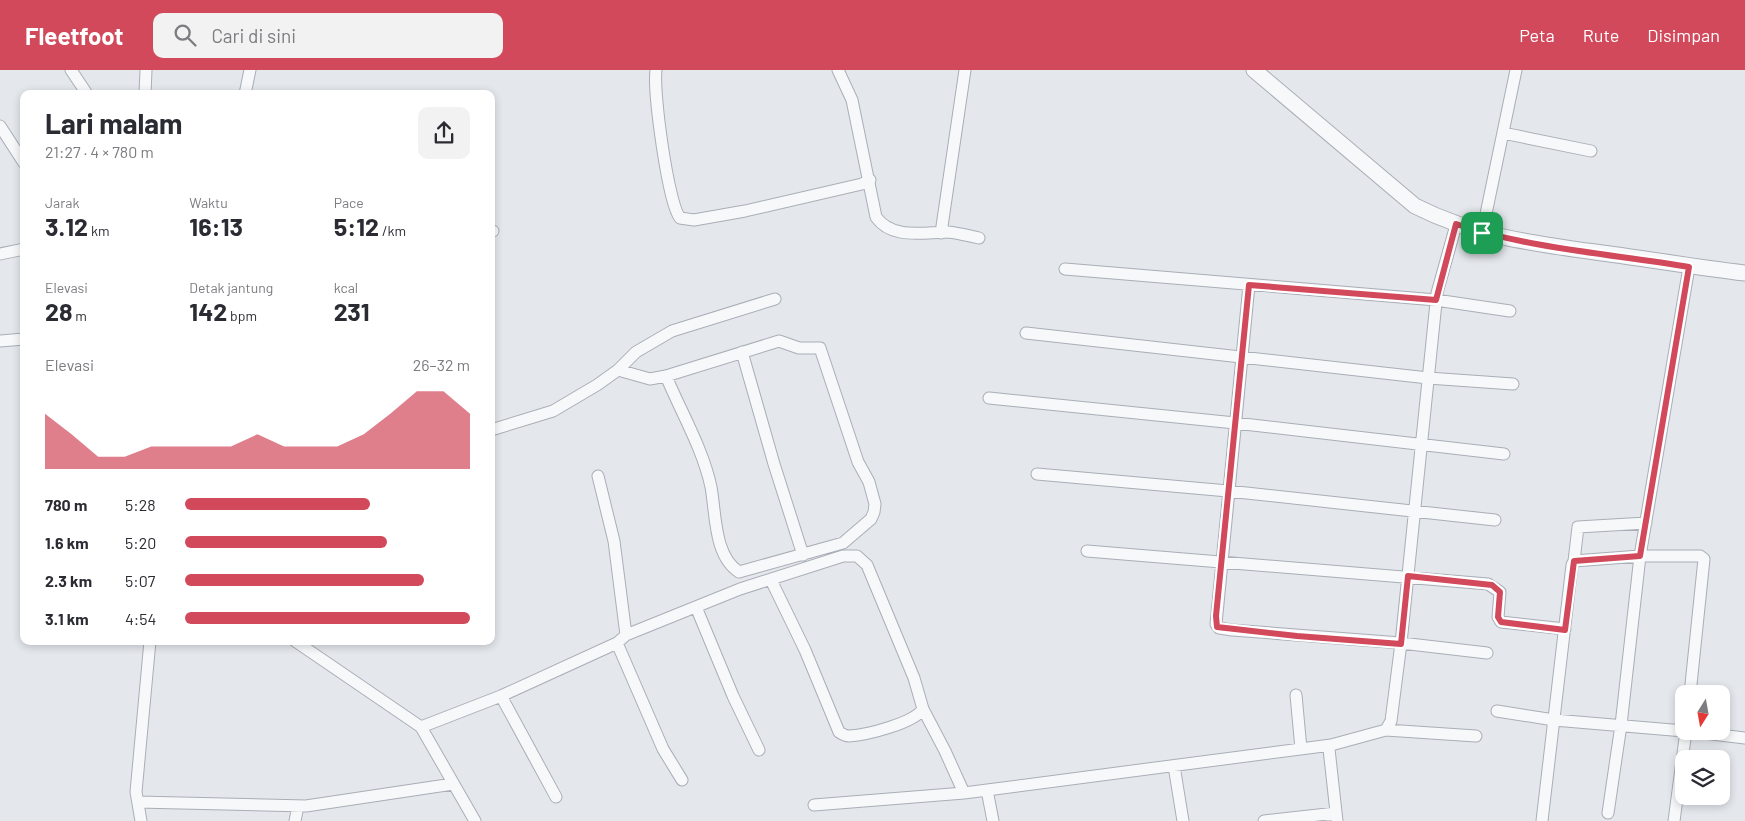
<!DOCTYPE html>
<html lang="id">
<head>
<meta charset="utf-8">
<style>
  :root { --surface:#fff; --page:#f2f2f3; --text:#2b2b33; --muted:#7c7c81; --accent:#d1495b }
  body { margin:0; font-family:Barlow,sans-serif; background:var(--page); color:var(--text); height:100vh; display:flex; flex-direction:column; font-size:19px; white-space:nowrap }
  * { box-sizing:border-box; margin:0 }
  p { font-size:16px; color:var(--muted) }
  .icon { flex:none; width:28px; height:28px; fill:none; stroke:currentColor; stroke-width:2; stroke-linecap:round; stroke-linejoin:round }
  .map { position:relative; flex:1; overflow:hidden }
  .details { position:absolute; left:20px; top:20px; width:475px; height:555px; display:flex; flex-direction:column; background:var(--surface); border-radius:10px; box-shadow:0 2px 8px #0003 }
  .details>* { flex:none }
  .needle { width:32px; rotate:191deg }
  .fabs { position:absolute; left:1675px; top:615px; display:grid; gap:10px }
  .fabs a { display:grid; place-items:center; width:55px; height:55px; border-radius:10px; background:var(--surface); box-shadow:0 2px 8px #0003; font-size:25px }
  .pin { position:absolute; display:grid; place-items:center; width:42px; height:42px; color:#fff; margin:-21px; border-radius:10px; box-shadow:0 2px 8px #0006 }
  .round { display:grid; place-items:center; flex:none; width:52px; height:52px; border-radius:10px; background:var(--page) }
  .summary { display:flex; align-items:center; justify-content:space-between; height:85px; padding:0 25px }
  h1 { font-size:28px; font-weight:700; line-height:38px }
  .metrics { display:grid; grid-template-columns:repeat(3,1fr); gap:8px; height:85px; padding:5px 25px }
  .metrics div { display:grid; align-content:center }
  .metrics b { font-size:25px; font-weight:700 }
  .metrics small { font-size:14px; font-weight:400 }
  .metrics p { font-size:14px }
  .chart { height:140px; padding:10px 25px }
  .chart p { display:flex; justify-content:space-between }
  .chart svg { width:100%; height:90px; margin-top:5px; fill:var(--accent); opacity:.7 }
  ul { padding:0 25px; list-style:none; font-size:16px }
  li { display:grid; grid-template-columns:80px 60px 1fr; align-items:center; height:38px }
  li i { height:12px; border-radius:6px; background:var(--accent) }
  header { display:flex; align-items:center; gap:30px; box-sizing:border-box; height:70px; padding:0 25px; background:var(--accent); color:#fff }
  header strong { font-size:24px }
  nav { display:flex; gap:28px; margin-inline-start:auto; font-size:18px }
  .search { width:350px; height:45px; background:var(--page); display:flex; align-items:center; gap:12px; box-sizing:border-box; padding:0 18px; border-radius:10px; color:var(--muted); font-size:19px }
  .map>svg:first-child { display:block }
</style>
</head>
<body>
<header>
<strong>Fleetfoot</strong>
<div class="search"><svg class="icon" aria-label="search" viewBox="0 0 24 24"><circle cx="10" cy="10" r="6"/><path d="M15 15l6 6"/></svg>Cari di sini</div>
<nav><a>Peta</a><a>Rute</a><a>Disimpan</a></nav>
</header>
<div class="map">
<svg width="1745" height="751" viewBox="0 0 1745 751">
  <rect width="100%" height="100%" fill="#e4e7ec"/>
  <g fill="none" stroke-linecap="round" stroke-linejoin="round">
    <g stroke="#a9aeb7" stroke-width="13">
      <path id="minor" d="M71,0L87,24
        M656,0C653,22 668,133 680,148L694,150L745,141L862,114L870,110
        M838,0L852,30L876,147C892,170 924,162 948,162C959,163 969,166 979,168
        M145,24L146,0
        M245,24L250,0
        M0,56L24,93
        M1503,63L1591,81
        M491,161H493
        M941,163L965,0
        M1482,163L1516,0
        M0,184L24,179
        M1065,199L1436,230L1510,241
        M1249,215L1216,554L1219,558L1232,560L1401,573L1437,223L1456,155
        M1026,263L1428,308L1513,314
        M0,271L24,269
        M742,282L774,394L803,485
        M618,300L650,309L666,306L779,271L799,278H820L858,392L869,412L875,434L874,442L871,449L843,473L739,502C714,486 716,445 711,417C703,379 681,342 666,306
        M989,328L1235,353L1504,384
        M491,360L553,341L597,315L618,300L636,282L672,261L775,229
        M1037,404L1228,421L1495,450
        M598,406L614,471L626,565
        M1087,481L1488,514L1500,522L1498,547L1501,552L1565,559
        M1574,491L1578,457L1646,453
        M696,537L733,626L759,680
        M295,571L421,657L475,751
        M617,573L663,679L682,710
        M1296,625L1301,679
        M501,626L556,727
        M1497,641L1554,650L1684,661
        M421,657L501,626L617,573L626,565L740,519L843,486H857L867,495L914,608L923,639C914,653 867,665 849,666C845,666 842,664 839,662L805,580L771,510
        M1386,660L1476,666
        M1687,661L1745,668
        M1174,696L1183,751
        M987,720L993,751
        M964,723L1331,675
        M138,732L306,736L453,714
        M814,735L964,723L945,681L923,639
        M1608,743L1621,655L1640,486L1689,197
        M141,751L136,722L150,571
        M295,751L298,736
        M1264,751L1336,743
        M1337,751L1329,679L1331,675L1386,660L1391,651L1401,573L1487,583
        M1542,751L1572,495L1574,491L1640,486H1700L1704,489L1690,624
        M1674,751L1686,661"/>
    </g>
    <g stroke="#a9aeb7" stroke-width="17">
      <path id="tertiary" d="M1254,0L1415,136C1480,169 1545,175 1617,185C1660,191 1702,198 1745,203"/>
    </g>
    <use href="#minor" stroke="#f7f8fa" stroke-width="11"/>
    <use href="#tertiary" stroke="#f7f8fa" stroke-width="15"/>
  </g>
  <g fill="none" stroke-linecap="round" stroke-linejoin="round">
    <g stroke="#fff" stroke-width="10">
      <path id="route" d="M1456,154C1531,179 1612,184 1689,197L1640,486L1574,491L1565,560L1501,552L1498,547L1500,522L1492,515L1408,506L1401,574L1297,566L1217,557L1216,546L1249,215L1436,230Z"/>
    </g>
    <use href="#route" stroke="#d1495b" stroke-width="6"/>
  </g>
</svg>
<div class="fabs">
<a><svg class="needle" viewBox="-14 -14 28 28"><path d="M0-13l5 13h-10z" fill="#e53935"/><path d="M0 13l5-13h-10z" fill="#7c7c81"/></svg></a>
<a><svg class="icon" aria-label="layers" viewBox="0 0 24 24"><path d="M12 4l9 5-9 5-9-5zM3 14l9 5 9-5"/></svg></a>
</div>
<div class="pin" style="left:1482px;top:163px;background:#1e9e55"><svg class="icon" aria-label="arrive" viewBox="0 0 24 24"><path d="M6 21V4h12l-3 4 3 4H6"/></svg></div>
<section class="details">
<div class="summary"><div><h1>Lari malam</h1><p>21:27 · 4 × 780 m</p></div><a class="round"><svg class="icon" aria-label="share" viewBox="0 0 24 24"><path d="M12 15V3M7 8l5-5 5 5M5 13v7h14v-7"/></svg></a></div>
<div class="metrics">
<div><p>Jarak</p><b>3.12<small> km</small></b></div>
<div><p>Waktu</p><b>16:13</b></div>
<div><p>Pace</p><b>5:12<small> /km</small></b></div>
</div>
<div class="metrics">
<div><p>Elevasi</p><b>28<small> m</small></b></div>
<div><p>Detak jantung</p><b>142<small> bpm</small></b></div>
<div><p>kcal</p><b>231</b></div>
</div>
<div class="chart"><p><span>Elevasi</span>26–32 m</p>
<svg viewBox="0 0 160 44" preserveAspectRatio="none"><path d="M0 44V17L10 27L20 38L30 38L40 33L50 33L60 33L70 33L80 27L90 33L100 33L110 33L120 27L130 17L140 6L150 6L160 17V44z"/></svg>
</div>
<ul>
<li><b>780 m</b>5:28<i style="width:65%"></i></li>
<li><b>1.6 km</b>5:20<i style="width:71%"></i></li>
<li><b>2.3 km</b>5:07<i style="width:84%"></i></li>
<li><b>3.1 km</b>4:54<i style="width:100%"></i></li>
</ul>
</section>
</div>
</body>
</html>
